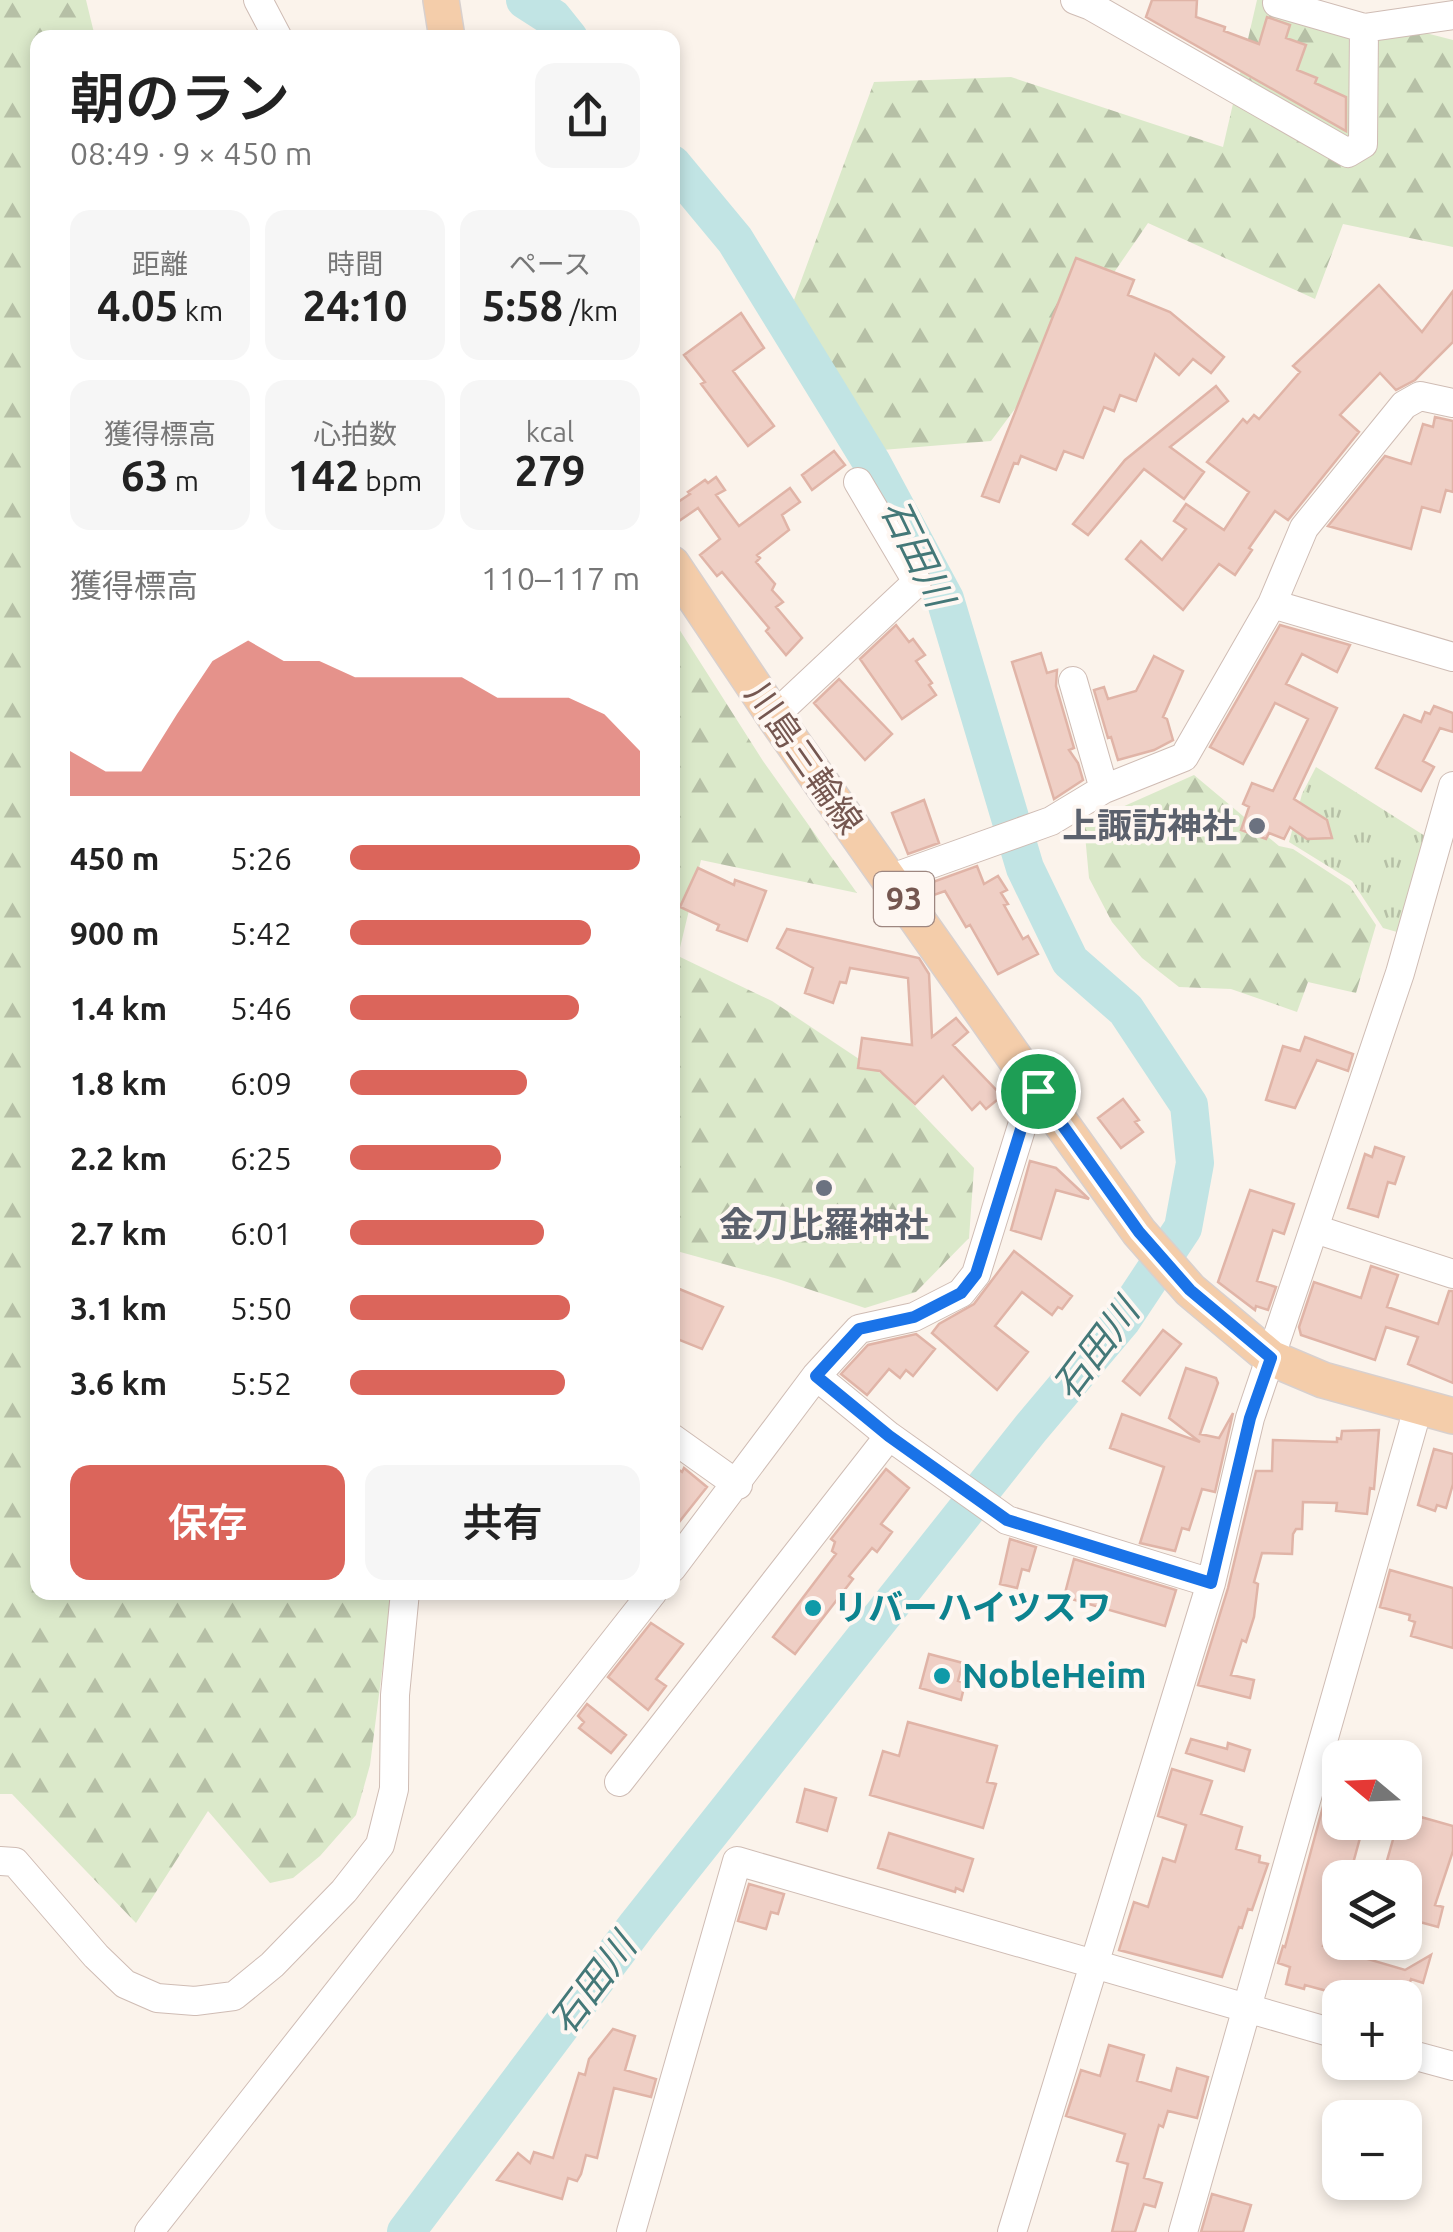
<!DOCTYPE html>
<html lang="ja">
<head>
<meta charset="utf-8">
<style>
  :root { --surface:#fff; --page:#f6f6f6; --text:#222; --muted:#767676; --accent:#db655b }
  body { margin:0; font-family:Ubuntu,"Noto Sans JP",sans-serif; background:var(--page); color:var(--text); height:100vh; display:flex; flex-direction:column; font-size:38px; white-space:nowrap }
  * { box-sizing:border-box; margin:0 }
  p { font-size:32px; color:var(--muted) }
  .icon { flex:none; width:55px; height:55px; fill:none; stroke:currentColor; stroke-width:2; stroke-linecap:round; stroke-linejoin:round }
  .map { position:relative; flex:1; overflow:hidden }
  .panel { position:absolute; left:30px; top:30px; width:650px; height:1570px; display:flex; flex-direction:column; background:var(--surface); border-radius:20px; box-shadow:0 5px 15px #0003 }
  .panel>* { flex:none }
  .needle { width:65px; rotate:289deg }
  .controls { position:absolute; left:1322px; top:1740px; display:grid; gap:20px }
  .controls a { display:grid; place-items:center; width:100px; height:100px; border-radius:20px; background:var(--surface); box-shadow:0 5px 15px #0003; font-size:50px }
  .pin { position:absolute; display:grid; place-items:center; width:85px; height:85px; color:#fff; margin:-42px; border:5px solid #fff; border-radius:50%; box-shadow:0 2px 10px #0007 }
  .round { display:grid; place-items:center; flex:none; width:105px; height:105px; border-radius:20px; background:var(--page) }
  .overview { display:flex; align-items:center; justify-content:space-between; height:170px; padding:0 40px }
  h1 { font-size:55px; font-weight:600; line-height:75px }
  .figures { display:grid; grid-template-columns:repeat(3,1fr); gap:15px; height:170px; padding:10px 40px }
  .figures div { display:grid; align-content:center; border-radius:20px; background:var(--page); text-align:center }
  .figures b { font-size:42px; font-weight:600 }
  .figures small { font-size:28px; font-weight:400 }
  .figures p { font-size:28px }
  .chart { height:280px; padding:20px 40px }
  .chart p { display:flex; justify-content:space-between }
  .chart svg { width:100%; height:180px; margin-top:10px; fill:var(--accent); opacity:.7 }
  .cta { display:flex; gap:20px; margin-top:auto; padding:20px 40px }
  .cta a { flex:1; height:115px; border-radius:20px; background:var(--accent); color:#fff; font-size:40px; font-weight:600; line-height:115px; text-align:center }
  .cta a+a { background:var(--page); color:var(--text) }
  ul { padding:0 40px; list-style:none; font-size:32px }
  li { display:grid; grid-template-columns:160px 120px 1fr; align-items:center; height:75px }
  li i { height:25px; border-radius:12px; background:var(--accent) }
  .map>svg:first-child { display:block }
</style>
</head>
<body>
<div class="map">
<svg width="1453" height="2232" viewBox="0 0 1453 2232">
  <defs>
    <pattern id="forest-firs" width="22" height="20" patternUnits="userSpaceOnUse" patternTransform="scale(2.5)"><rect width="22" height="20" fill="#dbe9ca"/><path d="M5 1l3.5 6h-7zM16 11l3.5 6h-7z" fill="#b6c0a6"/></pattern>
    <pattern id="park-tufts" width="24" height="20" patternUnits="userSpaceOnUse" patternTransform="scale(2.5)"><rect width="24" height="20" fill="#dbe9ca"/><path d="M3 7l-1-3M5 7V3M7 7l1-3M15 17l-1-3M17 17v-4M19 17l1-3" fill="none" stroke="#b6c0a6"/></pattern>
  </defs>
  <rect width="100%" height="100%" fill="#fbf3eb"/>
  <path fill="url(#forest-firs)" d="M0,0H86L95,37L38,38V1592L392,1593L370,1765L356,1815L320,1856L293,1878L270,1883L208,1811L136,1923L12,1794H0Z
    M1257,0H1297L1453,40V247L1343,224L1315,299L1148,223L1082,319L991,441L870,451L794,300L874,82L1011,77L1223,147Z
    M672,618L763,761L857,893L701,860L678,956L772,1001L889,1079L974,1168L969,1238L916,1292L865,1308L778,1279L673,1250Z
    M1194,775L1279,846L1293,849L1350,886L1376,925L1356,993L1308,982L1297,1012L1231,989L1179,987L1142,958L1112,922L1089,878L1084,824Z"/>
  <path fill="url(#park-tufts)" d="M1316,767L1425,836L1397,932L1383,928L1352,881L1289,842L1302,794Z"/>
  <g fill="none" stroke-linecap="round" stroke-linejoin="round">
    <path stroke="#c1e4e4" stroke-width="38" d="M525,0L553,18L569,38
      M406,2232L637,1925L1031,1428L1122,1320L1183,1228L1195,1163L1189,1105L1126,1010L1070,961L1025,868L945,599L872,463L735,240L672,164"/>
  </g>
  <path fill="#efcfc5" stroke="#e0b4a7" stroke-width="2.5" d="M1152,0H1197L1196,17L1225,27L1224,31L1259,44L1267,17L1290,25L1286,38L1306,45L1297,70L1317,78L1315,83L1346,97V131L1146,17Z
    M1076,258L1134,280L1128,295L1170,312L1224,357L1211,373L1193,359L1179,375L1155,354L1136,401L1120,395L1114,411L1104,407L1083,458L1064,451L1056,470L1021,456L1018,464L1014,463L999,502L982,496Z
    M1379,285L1422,332L1453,291V342L1415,380L1396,390L1380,373L1340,415L1359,432L1288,520L1275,511L1249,548L1252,550L1235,575L1219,564L1183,610L1126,559L1141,541L1162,560L1186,529L1174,521L1186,504L1224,530L1249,492L1207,462L1243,419L1247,423L1254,415L1259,419L1300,372L1293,366Z
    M741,313L764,348L733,371L774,426L748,446L701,384L705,382L684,355Z
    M1216,386L1228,401L1170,447L1204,472L1184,499L1144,469L1088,535L1073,524L1125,460Z
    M1435,417L1453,421V492L1446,490L1440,512L1422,507L1411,549L1328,526L1385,456L1411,464L1423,424L1433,427Z
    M834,451L845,465L812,490L802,475Z
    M716,477L725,490L716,495L739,526L790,488L800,502L782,515L789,530L757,555L760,558L756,562L775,584L772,590L783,602L776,607L802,638L786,655L766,631L769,628L722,572L717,576L700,555L720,539L698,508L679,521L672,511V506L690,494L688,492L705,480L708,483Z
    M896,625L909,642L913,639L925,655L916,661L932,683L929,685L936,695L902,719L860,659Z
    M1280,625L1350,645L1337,672L1302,654L1286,684L1337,708L1294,799L1327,820L1332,838L1307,839L1290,827L1284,839L1269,833L1266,839L1241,830L1249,807L1243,804L1252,783L1273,791L1308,719L1275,703L1243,764L1210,747Z
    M1041,653L1047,673L1057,670L1056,686L1074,748L1069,750L1078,763L1083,780L1054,799L1012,662Z
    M1154,656L1183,671L1163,717L1167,719L1173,740L1154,750L1118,760L1111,737L1108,738L1094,690L1104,687L1108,699L1136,691Z
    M839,679L892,734L865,760L814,703Z
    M1434,706L1453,713V732L1440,728L1423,761L1434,767L1421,791L1376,768L1404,715L1421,722L1425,712L1430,714Z
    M924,800L939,843L908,854L892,813Z
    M977,866L984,884L998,876L1007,890L1001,893L1008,904L1004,905L1023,939L1028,936L1038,954L998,974L970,925L966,927L945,891L934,895L930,883Z
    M698,868L734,885L735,880L766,891L747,941L717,930L719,925L680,907Z
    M787,929L919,958L929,974L932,1037L956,1018L968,1032L953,1045L1002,1096L986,1109L980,1102L972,1110L943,1076L915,1104L880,1071L858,1068L862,1038L912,1045L908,978L850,968L846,983L840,982L833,1003L805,993L813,968L777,948Z
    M1305,1037L1353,1054L1348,1071L1317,1060L1295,1108L1266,1100L1283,1046L1300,1051Z
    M1123,1099L1139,1120L1135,1122L1143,1132L1121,1148L1098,1118Z
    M1375,1147L1404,1157L1395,1184L1388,1182L1378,1217L1348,1208L1365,1154L1372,1157Z
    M1030,1161L1056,1168L1089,1199L1056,1190L1041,1239L1011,1230Z
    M1250,1190L1294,1204L1284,1234L1273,1230L1257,1281L1276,1287L1268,1310L1256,1306L1255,1310L1218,1282Z
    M1014,1251L1072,1296L1062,1309L1058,1307L1052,1315L1022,1292L995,1326L1028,1352L997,1390L932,1333L939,1324L974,1304Z
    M1371,1266L1398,1275L1387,1307L1438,1324L1449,1291H1453V1383L1408,1364L1418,1337L1386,1327L1375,1360L1301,1335L1299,1327L1314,1282L1361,1298Z
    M672,1286L723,1307L702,1349L672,1337Z
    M1163,1330L1181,1344L1140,1395L1123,1381Z
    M916,1334L935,1349L913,1376L906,1370L900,1378L889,1369L867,1395L841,1374L868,1345Z
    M1186,1368L1216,1378L1218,1383L1200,1434L1219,1438L1233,1413L1215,1492L1202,1489L1189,1530L1182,1528L1175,1551L1140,1543L1164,1467L1110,1448L1122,1414L1200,1442L1169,1418Z
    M1379,1430L1374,1489L1370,1488L1367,1514L1336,1511L1337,1503L1303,1502L1302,1529H1296L1293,1534L1292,1554L1262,1553L1254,1582L1258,1584L1254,1617L1246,1642L1242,1640L1231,1675L1254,1680L1250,1698L1198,1685L1228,1588L1256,1471H1272L1273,1440L1337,1442V1438L1341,1439L1342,1431Z
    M1434,1449L1453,1454V1484L1446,1508L1437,1505L1435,1511L1418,1505Z
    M672,1465L682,1472L684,1468L707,1487L672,1531Z
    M886,1469L909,1488L881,1524L892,1532L877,1552L872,1548L849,1576L853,1579L795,1654L773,1637L836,1554L832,1551L835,1542L831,1539Z
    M1010,1539L1036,1547L1029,1571L1022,1569L1017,1588L1000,1584Z
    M1074,1559L1176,1590L1165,1626L1064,1597Z
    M1390,1570L1453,1588V1648L1411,1636L1415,1622L1409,1620L1410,1615L1380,1607Z
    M651,1623L683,1644L656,1679L666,1686L648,1710L608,1677Z
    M929,1654L963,1663L958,1681L965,1683L961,1700L920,1688Z
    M587,1704L626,1735L611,1753L579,1728L584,1722L578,1716Z
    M908,1722L997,1746L987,1782L996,1784L983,1828L870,1795L883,1751L899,1756Z
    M1191,1739L1227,1749L1228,1743L1250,1750L1244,1771L1186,1753Z
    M1172,1769L1212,1781L1201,1814L1242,1827L1236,1849L1260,1856L1259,1862L1268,1864L1252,1910L1248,1909L1242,1928L1239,1927L1222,1977L1119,1950L1134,1902L1148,1907L1163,1858L1175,1862L1186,1825L1158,1816Z
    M1328,1788L1340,1792V1822H1419L1421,1817L1453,1826V1851L1435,1905L1443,1907L1438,1927L1405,1918V1878H1382L1394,1836L1363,1827L1349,1878H1340V1912L1332,1910L1323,1946L1405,1970L1431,1955L1423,1983L1411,1979L1405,1998H1360L1331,1989V1992L1305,1985L1304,1989L1286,1984L1290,1967L1278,1963L1283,1946L1285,1947Z
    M805,1789L836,1798L827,1831L797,1822Z
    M889,1833L973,1859L963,1891L956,1888L955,1892L878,1868Z
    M749,1884L784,1894L778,1914L771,1912L766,1929L738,1921Z
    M613,2029L635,2036L625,2070L656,2079L651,2097L614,2088L597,2158L586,2155L581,2174L577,2181L568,2178L562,2199L497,2180L518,2153L530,2163L534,2152L553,2158L579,2073L585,2075L589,2059Z
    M1109,2045L1144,2055L1137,2081L1171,2091L1177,2068L1208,2077L1197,2118L1168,2111L1163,2127L1159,2125L1144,2178L1162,2183L1155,2207L1144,2204L1135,2232H1112L1128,2164L1117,2161L1125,2134L1066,2116L1081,2070L1100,2076Z
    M1212,2194L1251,2205L1243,2232H1201Z"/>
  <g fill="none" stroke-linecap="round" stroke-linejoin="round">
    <g stroke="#cfbcb4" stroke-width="30">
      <path id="minor" d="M258,0L278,38
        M1075,0L1091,6L1348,153L1363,144L1364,28L1453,15
        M1278,0L1277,3L1364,28
        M1272,604L1453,657
        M1073,681L1104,789
        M774,716L917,582L858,482
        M889,879L1051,821L1104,789L1184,757L1272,604L1304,528L1404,405L1420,396L1453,403
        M1315,1229L1453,1274
        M816,1376L889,1436L1007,1520L1211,1583
        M672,1438L738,1485
        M672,1568L816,1376L859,1329L914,1317L961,1293L976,1274L1026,1113L1038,1091
        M619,1782L889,1436
        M0,1861L15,1862L96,1956L125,1984L157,1998L195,2001L234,1996L272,1965L344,1891L380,1845L394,1789L395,1695L405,1592
        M1405,2053L1453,2066
        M149,2232L653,1592
        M631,2232L737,1861L1340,2035
        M1012,2232L1211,1583L1250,1418L1400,973L1453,786
        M1183,2232L1418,1408"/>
    </g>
    <g stroke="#d8d0ce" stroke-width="38">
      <path id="major" d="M441,0L447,38
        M672,564L774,716L1038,1091L1139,1232L1190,1290L1271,1358L1323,1380L1453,1416"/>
    </g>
    <use href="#minor" stroke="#fff" stroke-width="28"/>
    <use href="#major" stroke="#f4cdaa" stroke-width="35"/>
  </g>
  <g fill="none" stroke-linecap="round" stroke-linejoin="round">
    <g stroke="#fff" stroke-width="20">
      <path id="route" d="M1038,1091L1139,1232L1190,1290L1271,1358L1250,1418L1211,1583L1007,1520L889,1436L816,1376L859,1329L914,1317L961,1293L976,1274L1026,1113Z"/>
    </g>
    <use href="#route" stroke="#1a73e8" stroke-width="12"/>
  </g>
  <g fill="#6b7280" stroke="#fef7f2" stroke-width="4">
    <circle cx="1257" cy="826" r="10"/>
    <circle cx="824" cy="1188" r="10"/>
  </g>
  <g fill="#0f9aa8" stroke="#fef7f2" stroke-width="4">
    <circle cx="813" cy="1608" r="10"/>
    <circle cx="942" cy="1676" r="10"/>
  </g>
  <g text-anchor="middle" stroke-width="8" stroke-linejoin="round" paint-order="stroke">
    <rect fill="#fef7f2" stroke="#9e8781" stroke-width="2.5" x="874" y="872" width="60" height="54" rx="8"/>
    <g font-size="32" font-weight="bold" fill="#755750">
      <text x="904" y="910">93</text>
    </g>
    <g font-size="35" fill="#755750" stroke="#fef7f2">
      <text transform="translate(804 758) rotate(55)" y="12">川島三輪線</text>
    </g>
    <g font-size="35" font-weight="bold" fill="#5b616d" stroke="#fef7f2" text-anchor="end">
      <text x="1237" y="838">上諏訪神社</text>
      <text x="824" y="1237" text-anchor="middle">金刀比羅神社</text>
    </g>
    <g font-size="35" font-weight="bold" fill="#0d838f" stroke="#fef7f2" text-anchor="start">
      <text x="833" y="1620">リバーハイツスワ</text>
      <text x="962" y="1688">NobleHeim</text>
    </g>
    <g font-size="38" font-style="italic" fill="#447878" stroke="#fef7f2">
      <text transform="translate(917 553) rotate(64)" y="13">石田川</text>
      <text transform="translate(1096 1349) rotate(-53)" y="13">石田川</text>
      <text transform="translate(593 1984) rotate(-53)" y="13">石田川</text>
    </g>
  </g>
</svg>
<div class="controls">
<a><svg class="needle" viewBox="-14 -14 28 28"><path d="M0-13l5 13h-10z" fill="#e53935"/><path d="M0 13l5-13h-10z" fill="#767676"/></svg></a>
<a><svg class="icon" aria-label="layers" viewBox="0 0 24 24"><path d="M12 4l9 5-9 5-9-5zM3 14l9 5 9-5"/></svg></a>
<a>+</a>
<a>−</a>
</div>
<div class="pin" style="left:1038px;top:1091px;background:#1e9e55"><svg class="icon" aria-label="arrive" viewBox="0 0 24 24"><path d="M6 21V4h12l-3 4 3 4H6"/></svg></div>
<section class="panel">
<div class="overview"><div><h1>朝のラン</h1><p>08:49 · 9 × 450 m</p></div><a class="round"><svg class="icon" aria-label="share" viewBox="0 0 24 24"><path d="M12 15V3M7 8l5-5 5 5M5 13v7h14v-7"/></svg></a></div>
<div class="figures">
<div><p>距離</p><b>4.05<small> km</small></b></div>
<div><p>時間</p><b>24:10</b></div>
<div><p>ペース</p><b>5:58<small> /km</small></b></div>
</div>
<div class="figures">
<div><p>獲得標高</p><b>63<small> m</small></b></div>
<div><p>心拍数</p><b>142<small> bpm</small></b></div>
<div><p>kcal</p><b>279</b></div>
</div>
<div class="chart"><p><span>獲得標高</span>110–117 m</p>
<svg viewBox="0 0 160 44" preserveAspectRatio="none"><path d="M0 44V33L10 38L20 38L30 24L40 11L50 6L60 11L70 11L80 15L90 15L100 15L110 15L120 20L130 20L140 20L150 24L160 33V44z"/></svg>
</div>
<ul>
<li><b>450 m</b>5:26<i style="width:100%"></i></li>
<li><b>900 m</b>5:42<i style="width:83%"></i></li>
<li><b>1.4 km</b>5:46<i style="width:79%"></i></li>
<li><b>1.8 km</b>6:09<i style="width:61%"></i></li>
<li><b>2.2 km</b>6:25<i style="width:52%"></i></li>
<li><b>2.7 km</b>6:01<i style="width:67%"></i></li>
<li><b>3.1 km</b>5:50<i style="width:76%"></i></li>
<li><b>3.6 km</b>5:52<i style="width:74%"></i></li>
</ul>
<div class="cta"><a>保存</a><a>共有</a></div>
</section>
</div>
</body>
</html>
